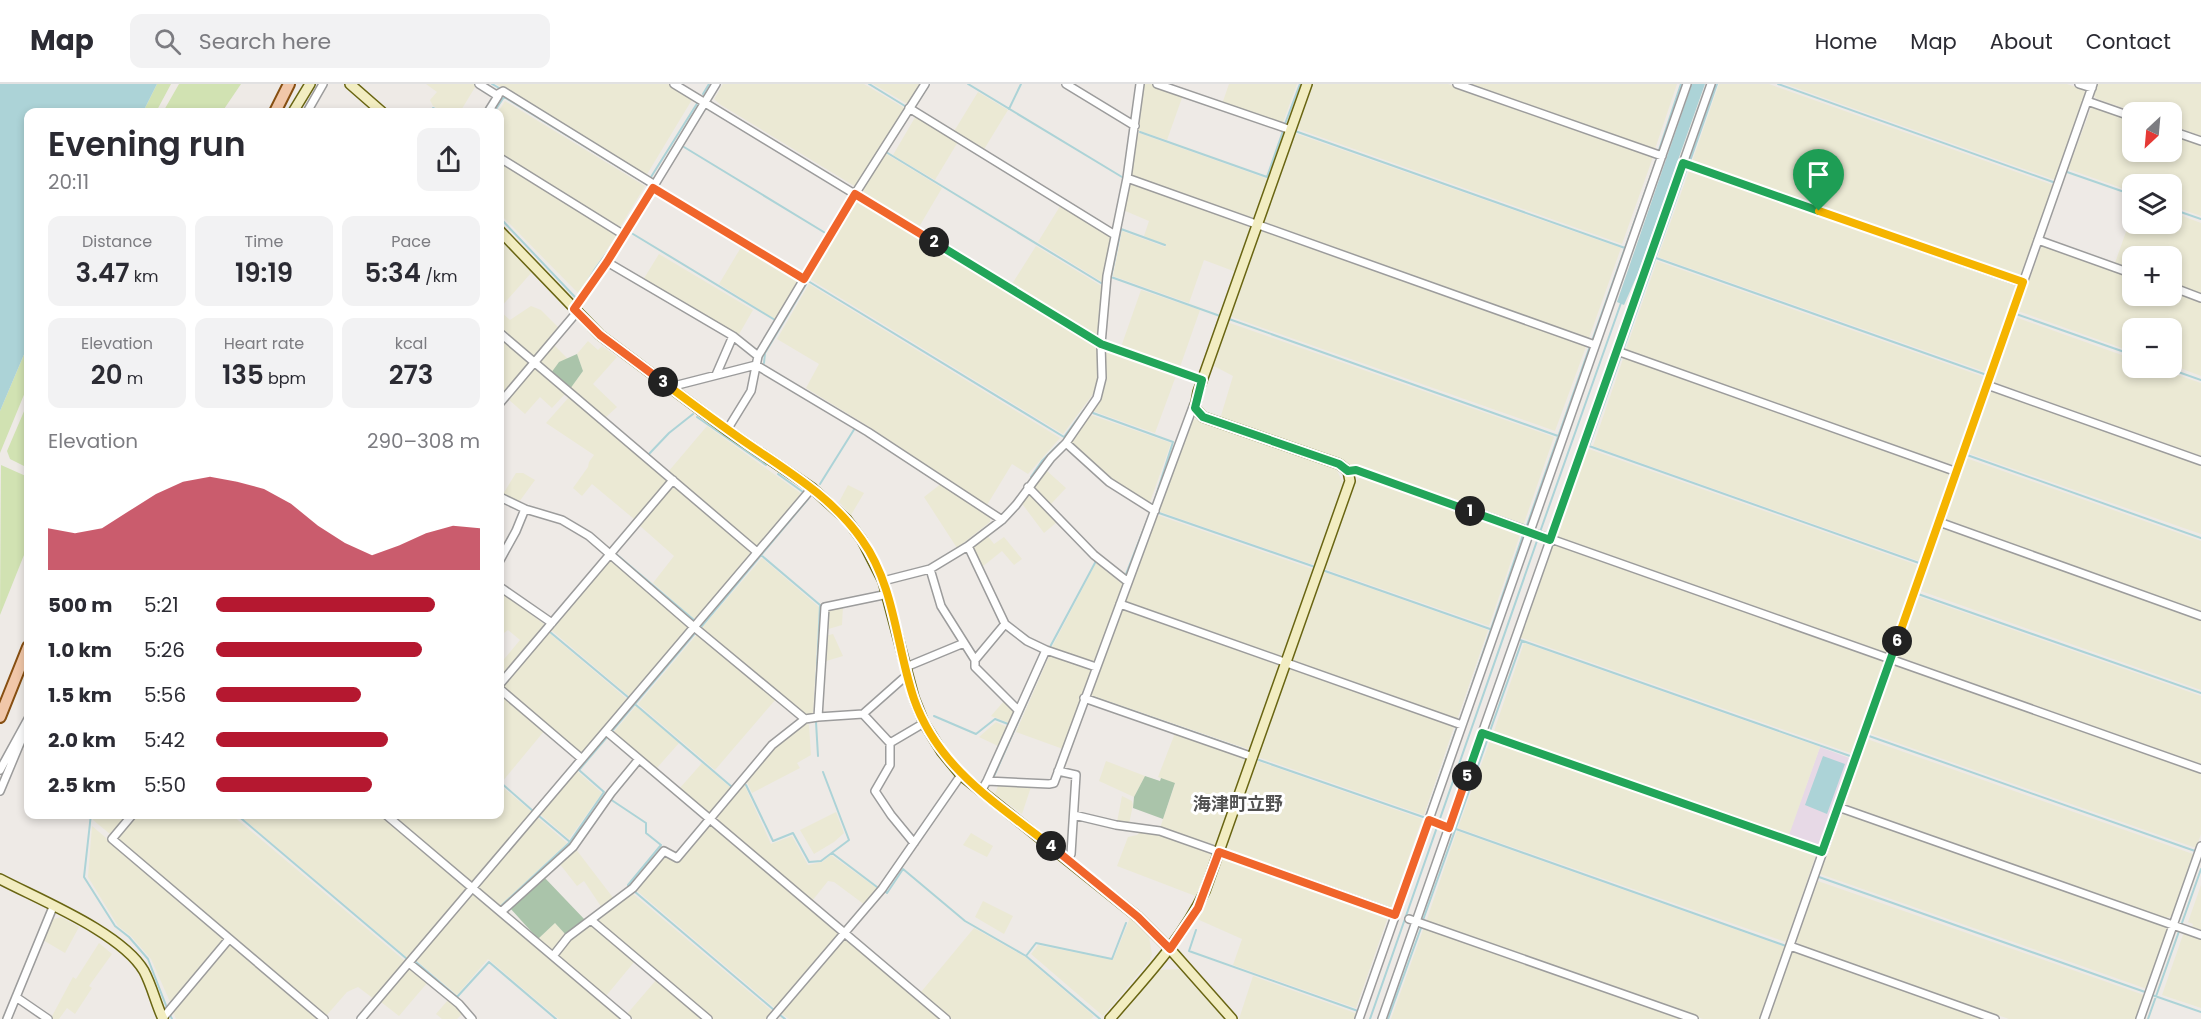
<!DOCTYPE html>
<html lang="en">
<head>
<meta charset="utf-8">
<style>
  :root { --surface:#fff; --page:#f2f2f3; --text:#2b2b33; --muted:#7c7c81; --line:#e1e1e2; --accent:#b51830 }
  body { margin:0; font-family:Poppins,"Noto Sans JP",sans-serif; background:var(--page); color:var(--text); height:100vh; display:flex; flex-direction:column; font-size:22px; white-space:nowrap }
  * { box-sizing:border-box; margin:0 }
  p { font-size:20px; color:var(--muted) }
  .icon { flex:none; width:33px; height:33px; fill:none; stroke:currentColor; stroke-width:2; stroke-linecap:round; stroke-linejoin:round }
  .map { position:relative; flex:1; overflow:hidden }
  .drawer { position:absolute; left:24px; top:24px; width:480px; height:711px; display:flex; flex-direction:column; background:var(--surface); border-radius:12px; box-shadow:0 3px 9px #0003 }
  .drawer>* { flex:none }
  .needle { width:39px; rotate:206deg }
  .buttons { position:absolute; left:2122px; top:18px; display:grid; gap:12px }
  .buttons a { display:grid; place-items:center; width:60px; height:60px; border-radius:12px; background:var(--surface); box-shadow:0 3px 9px #0003; font-size:30px }
  .pin { position:absolute; display:grid; place-items:center; width:51px; height:51px; color:#fff; margin:-62px -26px; border-radius:50% 50% 50% 0; rotate:-45deg; box-shadow:0 0 6px #0007 }
  .pin .icon { rotate:45deg }
  .km { position:absolute; width:30px; height:30px; margin:-15px; border-radius:50%; background:#222; color:#fff; font-size:16px; line-height:30px; text-align:center }
  .round { display:grid; place-items:center; flex:none; width:63px; height:63px; border-radius:12px; background:var(--page) }
  .overview { display:flex; align-items:center; justify-content:space-between; height:102px; padding:0 24px }
  h1 { font-size:33px; font-weight:600; line-height:45px }
  .figures { display:grid; grid-template-columns:repeat(3,1fr); gap:9px; height:102px; padding:6px 24px }
  .figures div { display:grid; align-content:center; border-radius:12px; background:var(--page); text-align:center }
  .figures b { font-size:26px; font-weight:600 }
  .figures small { font-size:16px; font-weight:400 }
  .figures p { font-size:16px }
  .chart { height:168px; padding:12px 24px }
  .chart p { display:flex; justify-content:space-between }
  .chart svg { width:100%; height:108px; margin-top:6px; fill:var(--accent); opacity:.7 }
  ul { padding:0 24px; list-style:none; font-size:20px }
  li { display:grid; grid-template-columns:96px 72px 1fr; align-items:center; height:45px }
  li i { height:15px; border-radius:8px; background:var(--accent) }
  header { display:flex; align-items:center; gap:36px; box-sizing:border-box; height:84px; padding:0 30px; background:var(--surface); border-bottom:2px solid var(--line) }
  header strong { font-size:28px }
  nav { display:flex; gap:33px; margin-inline-start:auto; font-size:21px }
  .search { width:420px; height:54px; background:var(--page); display:flex; align-items:center; gap:15px; box-sizing:border-box; padding:0 21px; border-radius:12px; color:var(--muted); font-size:22px }
  .map>svg:first-child { display:block }
</style>
</head>
<body>
<header>
<strong>Map</strong>
<div class="search"><svg class="icon" aria-label="search" viewBox="0 0 24 24"><circle cx="10" cy="10" r="6"/><path d="M15 15l6 6"/></svg>Search here</div>
<nav><a>Home</a><a>Map</a><a>About</a><a>Contact</a></nav>
</header>
<div class="map">
<svg width="2201" height="935" viewBox="0 0 2201 935">
  <rect width="100%" height="100%" fill="#eeeae6"/>
  <path fill="#e7d9e6" d="M1820,663L1852,675L1819,763L1788,752Z"/>
  <path fill="#ebe9d4" d="M426,0H477L460,28H444L433,22L430,16L437,8Z
    M496,0H670L693,14L646,92Z
    M723,0H864L906,25L856,103L721,21L714,15Z
    M873,0H922L909,21Z
    M1142,0H1153L1183,11L1167,56L1137,46Z
    M1229,0H1297L1282,41L1222,20Z
    M1311,0H1448L1653,73L1622,160L1295,44Z
    M1466,0H1677L1655,65Z
    M1719,0H1769L2053,101L2022,191L2011,190L1692,78Z
    M1785,0H2067L2084,6L2086,10L2055,96Z
    M2097,0H2201V52L2172,41V28H2135L2097,15L2093,11Z
    M978,8L1008,26L983,67L953,49Z
    M505,17L645,102L620,143L500,69V28H498Z
    M2094,23L2133,37V68H2172V51L2201,61V132L2172,122V100H2133V108L2068,85L2091,24Z
    M917,30L959,56L935,96L893,71Z
    M1136,48L1268,95L1254,135L1250,136L1130,92Z
    M1294,49L1621,164L1589,254L1265,139L1262,135Z
    M885,69L942,104L919,143L864,109L863,105Z
    M500,77L618,149L578,209L500,130Z
    M1690,84L2017,199L2019,203L1989,289L1658,173Z
    M1132,99L1249,140L1251,144L1236,188L1204,176L1189,219L1113,192L1122,147L1165,163L1166,161L1144,152L1149,137L1123,126L1129,100Z
    M856,116H859L1098,262L1100,291L1097,305L1063,350L808,194Z
    M1062,119L1111,149L1104,199L1038,158Z
    M2133,128V140H2172V128L2201,139V210L2172,199V172H2133V186L2115,179Z
    M1259,146H1262L1587,260L1555,347L1229,232Z
    M500,155L532,188L500,224Z
    M743,160L800,194L801,197L776,236L719,200Z
    M2042,161L2133,193V212H2172V207L2201,217V292L2172,281V244H2133V268L2018,227Z
    M1036,162L1103,203L1099,249L1096,251L1012,200Z
    M659,170L753,226L738,252L643,196Z
    M1657,177L1987,294L1956,382L1951,383L1625,268Z
    M809,200L1060,354L1028,390L1012,380L987,421L871,344L806,304L819,280L777,255Z
    M1141,206L1200,226L1180,283L1121,263Z
    M531,222L541,226L559,244L535,271L531,272L500,245V227L510,236Z
    M2015,233L2133,275V284H2157L2201,299V372L1993,298Z
    M1227,238L1554,353L1523,442L1220,335L1233,292L1212,281Z
    M500,252L528,276L529,280L500,316Z
    M588,257L598,266L602,262L617,273L593,300L617,323L605,334L570,305L583,287L577,270Z
    M554,261L568,275L559,278L551,289L541,280V277Z
    M1108,265L1177,289L1155,349L1093,327L1104,304V267Z
    M1624,272L1949,388L1952,391L1922,478L1593,362Z
    M535,285L564,308L565,310L552,324L540,313L525,330L508,315Z
    M1992,306L2201,380V450L1968,369L1989,307Z
    M570,312L666,395L667,399L634,435L592,400L582,412L573,404L588,383L589,378L594,371L546,339Z
    M1091,331L1171,359L1149,421L1112,397L1071,360V356Z
    M1194,335L1336,385L1345,402L1317,482L1158,427L1189,337Z
    M707,342L803,411L759,462L754,461L668,388Z
    M1586,364L1920,482L1890,568L1885,570L1557,454L1555,450Z
    M1966,374L2201,457V528L1946,439L1944,435Z
    M1046,386L1066,404L1051,420L1032,402Z
    M516,389H523L535,396L519,418L503,410Z
    M1362,392L1521,448L1489,542L1325,485L1355,398Z
    M942,399L990,431V438L957,464L924,413Z
    M848,401L864,409L851,431L839,418Z
    M676,402L751,465L752,468L697,534H693L653,499L674,472L639,441L671,403Z
    M1029,409L1057,438L1044,449L1023,421V417Z
    M1157,431L1315,486L1284,572L1279,574L1127,520L1125,517Z
    M1943,443L2201,535V606L1918,506L1940,445Z
    M987,451L994,460L1004,453L1022,475L1014,481L1002,467L982,483L972,465L974,461Z
    M1556,460L1884,576L1886,580L1853,670L1519,553L1552,462Z
    M762,474L819,523L813,631L806,632L701,545Z
    M608,477H611L688,542V546L630,613L550,545Z
    M1096,479L1124,501L1095,578L1091,579L1051,565Z
    M1324,488L1488,546L1457,636L1295,579L1293,575Z
    M500,507L544,540V544L500,596V580L520,556L508,546L500,552Z
    M1917,512L2201,612V680L1901,574L1897,570Z
    M843,522L842,541L825,546L827,526Z
    M1126,524L1278,579L1280,583L1251,666L1090,611L1122,525Z
    M548,548L628,616L583,669L579,668L504,604L503,601Z
    M698,549L776,615L715,686L638,620Z
    M833,550L843,572L823,578L825,552Z
    M1524,559L1820,663L1788,754L1493,650Z
    M1050,570L1090,584L1092,588L1063,665L1016,648Z
    M1896,581L2201,688V750L2196,764L1869,649L1892,582Z
    M1294,583L1455,640L1424,731L1258,673L1289,585Z
    M500,608L545,646L502,698L500,696Z
    M1005,616L1015,627L1009,639L991,632Z
    M636,622L679,659L656,685L613,649Z
    M996,638L1007,643L998,662L979,653Z
    M806,639L809,641L811,671L797,679L800,684L752,709L746,696L780,658Z
    M1175,649L1248,675L1218,762L1214,764L1160,744L1175,700L1158,693Z
    M1491,654L1814,768L1816,771L1786,858L1458,744Z
    M1867,655L2193,770L2172,832L2166,834L1846,721L1845,717Z
    M1106,677L1145,692L1134,713L1099,697Z
    M1257,677L1422,735L1391,825L1227,768L1225,766Z
    M702,679L731,704L711,730L706,728L679,705Z
    M577,687L602,709L569,755L540,730Z
    M744,700L771,760L792,752L808,781L822,778L831,771L878,805L865,821L834,798L828,797L812,817L718,738L717,732Z
    M500,701L532,728L473,797H469L394,733V731L500,730Z
    M998,702L1031,703L1022,730L995,710Z
    M1122,712L1132,717L1133,721L1129,740L1117,738Z
    M836,728L844,749L834,758L814,770L800,746Z
    M1843,728L2166,841L2168,846L2147,905L1820,790L1840,729Z
    M94,731H130L114,749L110,750L93,736Z
    M137,731H232L405,877L374,915L358,903L347,908L326,932L119,757L118,752Z
    M239,731H382L466,802V807L409,875Z
    M537,733L567,759L499,823L478,805L479,801Z
    M710,740H714L839,847L840,851L776,925L635,805L662,772L670,771L678,778Z
    M92,742L223,853V856L171,920L151,875L131,852L118,842L88,793Z
    M1141,747L1159,750L1212,767L1215,771L1198,813L1117,782L1128,753L1137,751Z
    M1457,747L1785,863L1759,935H1703L1426,838Z
    M971,749L993,762L987,773L963,761Z
    M575,764L614,815L602,824L584,797L577,802L559,779Z
    M1227,773L1389,830L1356,924L1233,881L1242,855L1197,835L1208,813L1222,776Z
    M1818,797L2144,911L2136,935H2009L1800,862L1796,857Z
    M2201,801V846L2192,843L2193,840L2188,838Z
    M632,809L773,928L766,935H712L599,838V834Z
    M472,811H476L622,935H559L488,875L457,911L416,876Z
    M983,817L1013,832L1004,850L975,833Z
    M61,833L79,843L65,869L43,856L50,836Z
    M1130,834L1149,853L1152,870L1150,876L1103,932L1031,870L1038,861L1113,876Z
    M555,839L566,851L554,865L550,866L538,855Z
    M589,841L594,842L635,877L606,912L559,873L558,868L569,856Z
    M1424,843L1688,935H1391Z
    M974,844L1025,873L1094,932L1091,935H952L921,908Z
    M2184,848L2201,854V924L2162,911Z
    M845,855H849L942,935H789L781,929Z
    M99,859L112,870L89,902L92,904L75,930L67,924L59,935H53L51,934L73,893L76,895Z
    M228,861H233L321,935H176L173,928Z
    M1793,868L1985,935H1772L1769,934L1790,870Z
    M409,885H413L428,898L399,932L381,918Z
    M1179,885L1224,935H1117L1158,886Z
    M1253,892L1358,930L1356,935H1239Z
    M657,895L701,933L699,935H633L627,930Z
    M448,916L463,929L457,935H442L436,930Z"/>
  <path fill="#d1e2b2" d="M157,0H171L156,28H143Z
    M179,0H241L222,28H163Z
    M28,261V301L0,369V327Z
    M28,318V384L10,375L7,367Z
    M1,381L28,393V461L0,531Z"/>
  <path fill="#aac4aa" d="M577,270L583,287L570,305L551,289L559,278Z
    M1145,692L1160,697L1161,694L1175,699L1163,735L1133,724L1134,713Z
    M543,792L586,837L566,851L555,839L538,855L510,824Z"/>
  <path fill="#acd3d7" d="M0,0H157L143,28H28V261L0,327Z
    M1692,0H1705L1638,189L1624,221L1617,218Z
    M1823,672L1845,680L1827,730L1805,721Z"/>
  <g fill="none" stroke-linecap="round" stroke-linejoin="round">
    <path stroke="#acd3d7" stroke-width="2" d="M492,0L499,4
      M869,0L905,22
      M968,0L1122,93
      M1778,0L2053,98
      M703,10L709,0
      M916,21L929,0
      M433,24L441,28
      M1009,25L1021,0
      M494,28L504,13L648,101
      M1285,40L1300,0
      M1295,47L1625,164
      M1140,48L1267,93L1283,47
      M684,63L827,150
      M1659,66L1681,0
      M886,68L1101,199
      M1690,77L1717,0
      M2067,88L2133,111
      M651,93L698,18
      M2172,125L2201,135
      M500,134L575,213H578L595,185L619,152
      M633,150L775,236
      M1165,161L1121,145L1111,193L1220,232
      M1656,174L1984,290
      M2016,230L2133,271
      M1229,235L1558,352
      M1593,254L1657,74
      M1623,266L1687,84
      M1621,272L1589,362L1919,479
      M764,279L765,269L808,197L1064,353L1084,326H1086
      M2167,284L2201,296
      M1093,329L1173,358L1153,421
      M697,333L766,381
      M649,370L669,349L693,330
      M1967,371L2201,454
      M778,390L803,408
      M1031,393L1042,377L1060,359
      M820,400L855,344
      M1159,429L1315,483
      M1527,441L1590,262
      M1540,448L1621,219
      M616,470L694,536
      M761,471L820,521L815,628
      M1325,487L1490,545
      M1126,490L1150,429
      M1918,510L2201,609
      M701,543L808,415
      M550,548L629,614
      M1520,556L1850,672
      M1050,563L1096,477
      M1092,613L1242,665
      M636,621L732,703
      M934,632L976,650L995,635L1008,640
      M1460,636L1523,451
      M816,638L818,672
      M612,647L696,548
      M1490,647L1522,557
      M1869,652L2195,767
      M1259,676L1426,734
      M994,692L1048,570
      M500,698L533,727
      M746,701L773,757L793,749L809,778L821,777L849,756L823,688
      M610,715L646,739V749L661,761L628,801L629,804
      M91,730L84,793L115,842L129,853L148,875L167,924
      M236,730L407,875
      M539,732L570,758
      M1456,745L1786,862
      M832,769L877,803
      M1819,793L2145,908
      M634,807L774,926
      M885,807L887,809L903,785L965,837L1026,872L1100,935
      M501,822L569,759L604,708L579,686L607,653
      M1394,825L1457,643
      M1423,836L1488,654
      M1196,846L1189,867L1358,927L1391,833
      M1026,872L1036,859L1112,875L1126,839
      M416,878L457,913L489,878L556,935
      M2152,911L2201,928
      M170,931L172,935
      M780,931L785,935
      M1370,935L1538,454
      M1388,935L1421,844
      M2148,935L2201,785"/>
    <g stroke="#9c9c9c" stroke-width="10">
      <path id="street" d="M479,0L498,12L488,28
        M674,0L1101,260L1202,296
        M1066,0L1135,42
        M1157,0L1291,46
        M1457,0L1662,72
        M2079,0L2092,4
        M496,11L503,7L655,101
        M2087,17L2133,33
        M909,24L1115,151
        M307,28L323,0
        M2172,47L2201,57
        M500,74L624,151
        M1683,79L2023,199
        M1127,94L1595,261
        M653,104L804,195
        M2038,156L2133,190
        M607,178L733,252L758,272
        M2172,203L2201,214
        M574,225L624,151L716,0
        M500,249L757,468
        M1617,267L1957,388
        M716,291L733,252
        M1987,301L2201,377
        M670,303L756,281L868,348L1002,436
        M500,319L577,228
        M727,346L751,307L758,272L855,110L925,0
        M1066,359L1109,398L1155,427
        M1348,387L1356,386L2201,685
        M1028,403L1094,471L1128,498
        M500,413L525,425L562,436L589,452L694,543L805,635
        M1939,438L2201,532
        M968,462L1005,540L1027,557L1046,566
        M500,476L516,447L525,425
        M930,485L941,522L975,576V583L1018,626
        M883,497L930,485L968,462L1002,436L1016,421L1051,374L1066,359L1097,314L1102,294L1101,260L1107,192L1127,94L1140,0
        M500,503L552,539
        M1120,520L1462,641
        M975,576L1005,540
        M906,583L964,559
        M500,600L673,396
        M500,605L582,675
        M1084,614L1253,673
        M863,630L890,659L924,639
        M818,633L863,630L907,591
        M606,647L946,935
        M1482,649L1822,768
        M890,659V681L875,707L891,731L914,759
        M0,686L28,635
        M1058,687L1076,691L1071,770L1067,775
        M987,697L1046,566L1096,583
        M0,707L28,640
        M981,707L987,697L1049,700L1054,699L1194,320
        M1838,723L2201,851
        M133,730L112,755L324,935
        M385,730L627,935
        M1074,731L1116,741L1160,747L1395,830
        M1449,743L1711,0
        M501,828L573,763L611,709L639,675
        M1409,835L1694,935
        M591,836L708,935
        M1790,862L1995,935
        M553,872L568,853L633,804L664,767L677,774L772,661L805,635L818,633L825,523L888,510
        M409,879L459,920L472,935
        M16,913L48,935
        M7,935L53,823
        M162,935L229,855
        M361,935L812,404
        M771,935L882,805L961,691
        M1359,935L1687,0
        M1382,935L1449,743L1429,736
        M1764,935L2093,0
        M2140,935L2201,762"/>
    </g>
    <g stroke="#696512" stroke-width="12">
      <path id="secondary" d="M350,0L382,28
        M293,28L310,0
        M500,147L600,251L727,346L812,404L847,436L862,456L883,497L914,614L924,639L942,668L961,691L1138,833L1170,865L1232,935
        M0,795C40,816 122,849 144,887C152,902 156,920 163,935
        M1110,935C1144,895 1182,856 1205,807L1350,397L1348,387L1339,380L1203,333L1195,324L1198,308L1307,0"/>
    </g>
    <g stroke="#874f12" stroke-width="14">
      <path id="primary" d="M275,28L289,0
        M0,633L28,563"/>
    </g>
    <use href="#street" stroke="#fff" stroke-width="7"/>
    <use href="#secondary" stroke="#f2edc1" stroke-width="9"/>
    <use href="#primary" stroke="#f1c7a9" stroke-width="10"/>
  </g>
  <g fill="none" stroke-linecap="round" stroke-linejoin="round">
    <g stroke="#fff" stroke-width="12">
      <path id="split-1" d="M1470,427L1550,456L1683,79L1819,127"/>
    </g>
    <g stroke="#fff" stroke-width="12">
      <path id="split-2" d="M934,158L1101,260L1202,296L1195,324L1203,333L1339,380L1348,387L1356,386L1470,427"/>
    </g>
    <g stroke="#fff" stroke-width="12">
      <path id="split-3" d="M663,298L600,251L574,225L607,178L653,104L804,195L855,110L934,158"/>
    </g>
    <g stroke="#fff" stroke-width="12">
      <path id="split-4" d="M663,298C691,319 719,340 748,360C789,388 833,414 862,456C895,502 896,562 914,615C938,684 996,719 1051,762"/>
    </g>
    <g stroke="#fff" stroke-width="12">
      <path id="split-5" d="M1051,762L1138,833L1170,865L1198,824L1219,768L1395,831L1429,736L1449,744L1467,692"/>
    </g>
    <g stroke="#fff" stroke-width="12">
      <path id="split-6" d="M1467,692L1482,649L1822,768L1897,557"/>
    </g>
    <g stroke="#fff" stroke-width="12">
      <path id="split-7" d="M1819,127L2023,198L1897,557"/>
    </g>
    <use href="#split-1" stroke="#22a559" stroke-width="8"/>
    <use href="#split-2" stroke="#22a559" stroke-width="8"/>
    <use href="#split-3" stroke="#f0652b" stroke-width="8"/>
    <use href="#split-4" stroke="#f5b400" stroke-width="8"/>
    <use href="#split-5" stroke="#f0652b" stroke-width="8"/>
    <use href="#split-6" stroke="#22a559" stroke-width="8"/>
    <use href="#split-7" stroke="#f5b400" stroke-width="8"/>
  </g>
  <g text-anchor="middle" stroke-width="6" stroke-linejoin="round" paint-order="stroke">
    <g font-size="18" font-weight="bold" fill="#525252" stroke="#fff">
      <text x="1238" y="726">海津町立野</text>
    </g>
  </g>
</svg>
<div class="buttons">
<a><svg class="needle" viewBox="-14 -14 28 28"><path d="M0-13l5 13h-10z" fill="#e53935"/><path d="M0 13l5-13h-10z" fill="#7c7c81"/></svg></a>
<a><svg class="icon" aria-label="layers" viewBox="0 0 24 24"><path d="M12 4l9 5-9 5-9-5zM3 14l9 5 9-5"/></svg></a>
<a>+</a>
<a>−</a>
</div>
<div class="pin" style="left:1819px;top:127px;background:#1e9e55"><svg class="icon" aria-label="arrive" viewBox="0 0 24 24"><path d="M6 21V4h12l-3 4 3 4H6"/></svg></div>
<b class="km" style="left:1470px;top:427px">1</b>
<b class="km" style="left:934px;top:158px">2</b>
<b class="km" style="left:663px;top:298px">3</b>
<b class="km" style="left:1051px;top:762px">4</b>
<b class="km" style="left:1467px;top:692px">5</b>
<b class="km" style="left:1897px;top:557px">6</b>
<section class="drawer">
<div class="overview"><div><h1>Evening run</h1><p>20:11</p></div><a class="round"><svg class="icon" aria-label="share" viewBox="0 0 24 24"><path d="M12 15V3M7 8l5-5 5 5M5 13v7h14v-7"/></svg></a></div>
<div class="figures">
<div><p>Distance</p><b>3.47<small> km</small></b></div>
<div><p>Time</p><b>19:19</b></div>
<div><p>Pace</p><b>5:34<small> /km</small></b></div>
</div>
<div class="figures">
<div><p>Elevation</p><b>20<small> m</small></b></div>
<div><p>Heart rate</p><b>135<small> bpm</small></b></div>
<div><p>kcal</p><b>273</b></div>
</div>
<div class="chart"><p><span>Elevation</span>290–308 m</p>
<svg viewBox="0 0 160 44" preserveAspectRatio="none"><path d="M0 44V27L10 29L20 27L30 20L40 13L50 8L60 6L70 8L80 11L90 17L100 26L110 33L120 38L130 34L140 29L150 26L160 27V44z"/></svg>
</div>
<ul>
<li><b>500 m</b>5:21<i style="width:83%"></i></li>
<li><b>1.0 km</b>5:26<i style="width:78%"></i></li>
<li><b>1.5 km</b>5:56<i style="width:55%"></i></li>
<li><b>2.0 km</b>5:42<i style="width:65%"></i></li>
<li><b>2.5 km</b>5:50<i style="width:59%"></i></li>
</ul>
</section>
</div>
</body>
</html>
